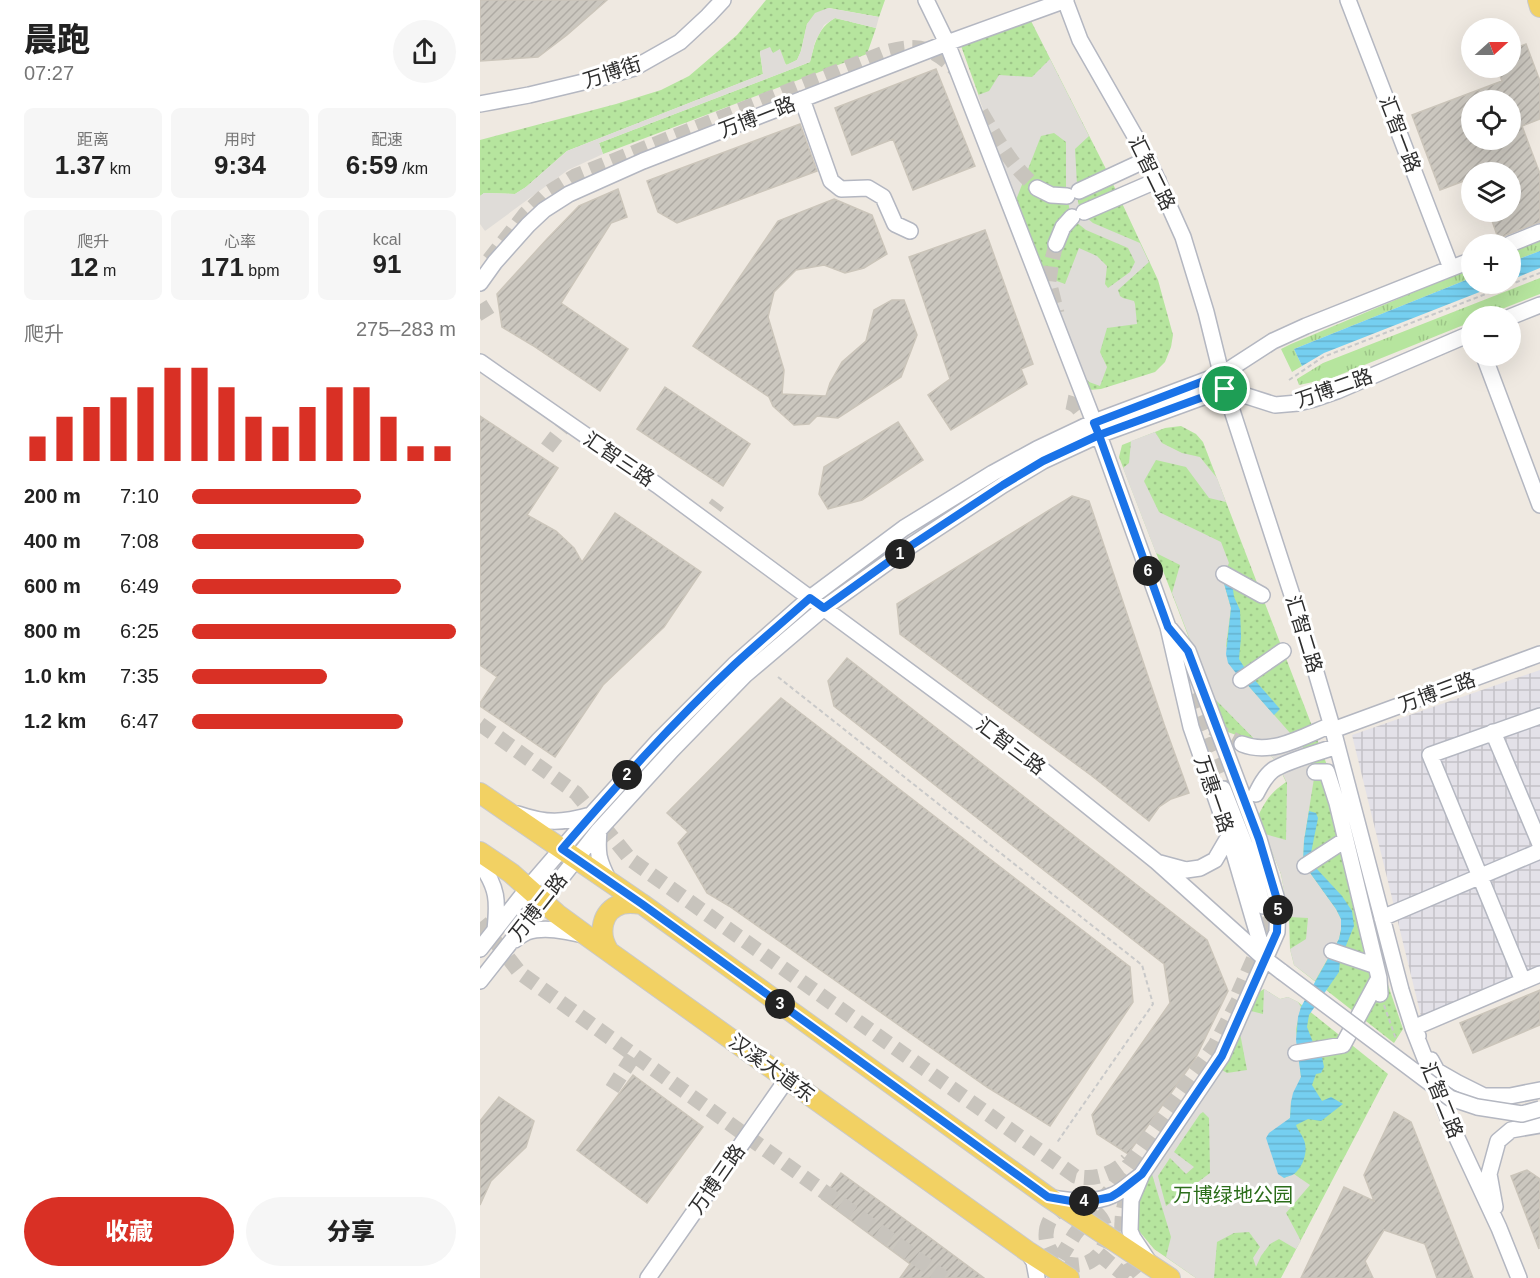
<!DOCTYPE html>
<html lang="zh">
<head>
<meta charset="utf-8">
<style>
  :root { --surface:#fff; --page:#f6f6f6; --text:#222; --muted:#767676; --accent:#d93025 }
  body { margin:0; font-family:Arial,"Noto Sans SC",sans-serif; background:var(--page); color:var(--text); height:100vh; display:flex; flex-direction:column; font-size:22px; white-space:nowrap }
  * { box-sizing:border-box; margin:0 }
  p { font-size:20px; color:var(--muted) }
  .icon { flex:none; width:33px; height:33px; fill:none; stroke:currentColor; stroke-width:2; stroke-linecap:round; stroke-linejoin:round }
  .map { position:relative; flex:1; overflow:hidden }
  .details { display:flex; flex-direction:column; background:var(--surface); width:480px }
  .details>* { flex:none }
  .needle { width:39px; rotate:69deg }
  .tools { position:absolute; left:981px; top:18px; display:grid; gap:12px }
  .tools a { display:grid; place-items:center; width:60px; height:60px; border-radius:50%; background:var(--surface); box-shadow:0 6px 24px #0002; font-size:30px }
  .pin { position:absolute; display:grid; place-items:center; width:51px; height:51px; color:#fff; margin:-26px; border:3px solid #fff; border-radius:50%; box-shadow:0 2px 6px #0007 }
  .km { position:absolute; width:30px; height:30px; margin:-15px; border-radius:50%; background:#222; color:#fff; font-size:16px; line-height:30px; text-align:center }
  .round { display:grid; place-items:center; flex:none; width:63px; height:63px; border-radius:32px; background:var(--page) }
  .overview { display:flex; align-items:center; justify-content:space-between; height:102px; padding:0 24px }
  h1 { font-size:33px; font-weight:800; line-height:45px }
  .stats { display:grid; grid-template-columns:repeat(3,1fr); gap:9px; height:102px; padding:6px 24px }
  .stats div { display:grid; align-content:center; border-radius:9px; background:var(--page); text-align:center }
  .stats b { font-size:26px; font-weight:800 }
  .stats small { font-size:16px; font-weight:400 }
  .stats p { font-size:16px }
  .chart { height:168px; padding:12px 24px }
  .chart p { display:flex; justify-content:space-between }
  .chart svg { width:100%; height:108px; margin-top:6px; stroke:var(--accent); stroke-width:6 }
  .primary-button { display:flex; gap:12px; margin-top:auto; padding:12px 24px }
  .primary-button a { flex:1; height:69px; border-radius:36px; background:var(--accent); color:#fff; font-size:24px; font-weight:800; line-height:69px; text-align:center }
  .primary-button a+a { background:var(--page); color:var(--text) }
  ul { padding:0 24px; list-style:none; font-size:20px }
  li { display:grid; grid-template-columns:96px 72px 1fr; align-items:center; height:45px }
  li i { height:15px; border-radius:8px; background:var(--accent) }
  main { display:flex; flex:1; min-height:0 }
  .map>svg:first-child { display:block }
</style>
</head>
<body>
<main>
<section class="details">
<div class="overview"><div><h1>晨跑</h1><p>07:27</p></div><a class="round"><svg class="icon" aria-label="share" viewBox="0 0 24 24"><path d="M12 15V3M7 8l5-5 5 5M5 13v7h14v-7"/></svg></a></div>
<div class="stats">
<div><p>距离</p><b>1.37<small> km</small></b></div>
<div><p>用时</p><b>9:34</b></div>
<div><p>配速</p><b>6:59<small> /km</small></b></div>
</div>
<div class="stats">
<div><p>爬升</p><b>12<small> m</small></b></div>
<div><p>心率</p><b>171<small> bpm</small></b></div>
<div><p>kcal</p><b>91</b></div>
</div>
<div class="chart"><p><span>爬升</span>275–283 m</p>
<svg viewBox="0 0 160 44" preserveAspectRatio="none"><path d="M5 44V34M15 44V26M25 44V22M35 44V18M45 44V14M55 44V6M65 44V6M75 44V14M85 44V26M95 44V30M105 44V22M115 44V14M125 44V14M135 44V26M145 44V38M155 44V38"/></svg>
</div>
<ul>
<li><b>200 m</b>7:10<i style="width:64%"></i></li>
<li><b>400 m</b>7:08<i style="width:65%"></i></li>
<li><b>600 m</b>6:49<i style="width:79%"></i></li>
<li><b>800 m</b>6:25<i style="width:100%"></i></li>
<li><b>1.0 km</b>7:35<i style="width:51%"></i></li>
<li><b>1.2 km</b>6:47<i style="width:80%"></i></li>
</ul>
<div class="primary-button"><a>收藏</a><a>分享</a></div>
</section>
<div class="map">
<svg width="1060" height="1278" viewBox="0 0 1060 1278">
  <defs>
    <pattern id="industrial-grid" width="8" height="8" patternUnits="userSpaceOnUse" patternTransform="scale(1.5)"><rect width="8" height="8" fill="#e3e1e8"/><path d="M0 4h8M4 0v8" fill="none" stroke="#c3c1c7"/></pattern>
    <pattern id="grass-tufts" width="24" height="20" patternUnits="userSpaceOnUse" patternTransform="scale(1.5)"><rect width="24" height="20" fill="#b6e59e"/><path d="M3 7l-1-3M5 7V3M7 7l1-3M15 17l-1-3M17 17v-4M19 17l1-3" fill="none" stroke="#9dc588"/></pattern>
    <pattern id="park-dots" width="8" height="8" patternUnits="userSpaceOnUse" patternTransform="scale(1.5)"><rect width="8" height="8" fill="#b6e59e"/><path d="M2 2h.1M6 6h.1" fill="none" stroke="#9dc588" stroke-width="1.8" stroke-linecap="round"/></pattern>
    <pattern id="water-rules" width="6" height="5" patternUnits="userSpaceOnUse" patternTransform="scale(1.5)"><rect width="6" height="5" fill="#75cff0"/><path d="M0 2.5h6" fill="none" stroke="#66b2ce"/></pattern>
    <pattern id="building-hatch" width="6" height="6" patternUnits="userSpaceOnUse" patternTransform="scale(1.5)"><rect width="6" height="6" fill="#cbc7bf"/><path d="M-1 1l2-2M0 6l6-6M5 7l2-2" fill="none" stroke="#afaba4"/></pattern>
  </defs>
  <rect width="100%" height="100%" fill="#efe9e1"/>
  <path fill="url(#industrial-grid)" d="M1060,670V973L942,1020L872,735Z"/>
  <path fill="url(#grass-tufts)" d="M1060,240V251L1031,262V252Z
    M991,268V278L814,349L822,366L812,372L801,349L811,344Z
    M1060,278V294L1004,316H992L991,322L852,378L819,385L817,379L843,363Z"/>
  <path fill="url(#park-dots)" d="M286,0H405L399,17L349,8L327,24L321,51L317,60L307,65L292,54L280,52L283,74L87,151L46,187L35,194L4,193L0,196V140L136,104L181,90L209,76L257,35Z
    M549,17L626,169L678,280L693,335L691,347L685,362L675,372L621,389L609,390L602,385L480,43Z
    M355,18L396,28L387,54L123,154L119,143L330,62C335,43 337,29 355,18Z
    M701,426L716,434L723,442L860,799L903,970L923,1029L914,1043L814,965L810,949L809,917L801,874L785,834L779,814C787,798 792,792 806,782L796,761L778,743L745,731L639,457L642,445L685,428Z
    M784,989L800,999L808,997L818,1002L908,1074L801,1278H716L674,1249L659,1231L653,1217L662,1184L742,1070L774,995Z"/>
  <path fill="#dfdcd8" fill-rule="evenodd" d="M348,8L399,17L396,28L355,18L344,25L335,42L330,62L119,143L123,154L88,170L5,231L0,224V196L4,193L35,194L46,187L87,151L283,74L280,51L290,47L293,53L300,49L306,65L317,60L321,51L327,24L335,13Z
    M570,59L609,136L595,149L598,202L600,209L607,218L613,223L660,243L669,262L638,290L640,296L643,298L654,301L655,304L657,324L627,328L620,352L627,367L620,386L609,382L603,375L566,277L585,284L599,248L617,256L627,266L625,284L628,288L650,272L655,262L648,248L606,230L596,222L590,213L586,187V142L574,133L561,136L536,200L498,95L509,91L519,75L552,77Z
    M675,432L682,443L702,453L720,457L737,478L746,502L729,498L706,467L676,460L664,481L679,512L741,542L749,563L744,574L743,580L751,608L746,646L765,682L825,750L835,772L824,841L823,863L856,909L861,919V929L859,939L835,981L814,965L810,949L826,939L828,918L809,917L801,874L785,834L806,840L807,783L796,761L732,696L692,593L700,565L676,553L643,468L649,463L651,441Z
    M784,989L800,999L808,997L818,1002L821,1007L816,1029L821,1077L811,1102L810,1118L806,1122L804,1178L814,1174L830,1185L806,1213L821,1241L816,1249L799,1239L790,1244L781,1256L776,1267L773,1258L780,1247L769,1232L754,1233L737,1242L734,1278H716L686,1257L691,1237L671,1171L742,1070L747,1073L767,1070L759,1028L767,1010L783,1014ZM723,1112L729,1118L730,1173L686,1206L678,1176L690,1158L706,1174L714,1167L694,1152L720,1114Z"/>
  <path fill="url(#water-rules)" d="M1060,251V268L1031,280V262Z
    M991,278L992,284H1020L844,353L822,366L814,349Z
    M743,580L752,582L754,597L760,610L761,637L759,659L766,670L759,677L748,663L746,654L751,608Z
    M772,677L800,709L794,715L765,682Z
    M829,811L836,813L838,818L830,858L836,868L862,896L872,911L874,926L860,960L859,972L829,1015L827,1027L834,1045L842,1057L844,1067L841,1073L836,1074L832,1085L842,1101L851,1097L863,1104L841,1121L828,1119L816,1125C818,1131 821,1133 823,1138C829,1149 824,1166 814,1174C811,1176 808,1176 804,1178L798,1174L786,1138L789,1133L810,1118L811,1102L813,1093L821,1077L816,1040L818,1017L821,1007L859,939L861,930V919L856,909L823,863L824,841Z"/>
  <path fill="url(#building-hatch)" stroke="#cbc5ba" stroke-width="1.5" fill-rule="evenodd" d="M0,0H127L87,35L58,57L0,61Z
    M1046,44L1060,81V119L1042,126L1060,174V222L1026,235L1019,241L1009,212H1030V172H992V178L960,190L932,115L1022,81L1017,68H1030V50ZM992,100H1030V140H992Z
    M456,69L495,166L433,190L413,139L372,155L355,108Z
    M320,124L337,171L197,223L178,212L167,181Z
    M138,189L147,217L131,223L81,303L148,349L120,391L52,345L22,327L17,294L67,239L99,206Z
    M354,199L392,215L407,254L384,268L365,273L344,265L316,270L294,292L288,317L304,370L302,394L346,396L350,383L362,362L386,341L394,310L412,300H424L437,335L421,377L358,418L337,416L329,424L314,425L293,406L289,397L213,346L298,221Z
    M505,230L553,364L541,369L547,384L471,430L448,395L470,379L429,257Z
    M185,387L270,444L243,486L157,429Z
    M0,416L78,468L47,515L76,531L94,548L102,562L135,513L221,572L184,627L123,685L75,757L0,706V703L17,677L0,665Z
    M418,422L443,460L382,500L348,509L339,494L344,467Z
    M592,496L609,501L684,724L709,793L691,799L679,807L669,821L612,776L420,634L417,604Z
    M367,658L727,940L748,991L715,1059L648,1154L617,1134L612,1115L690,1003L684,964L354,706L348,681Z
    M301,698L650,967L653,1002L570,1126L507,1087L309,948L249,906L227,893L198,843L208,832L187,813Z
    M1060,990V1025L993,1053L980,1023Z
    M153,1075L223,1127L167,1203L97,1150Z
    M19,1097L54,1121L46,1147L11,1181L0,1205V1121Z
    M914,1112L931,1122L993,1278H957L945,1244L904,1230L885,1261L893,1278H821L864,1187L894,1201L884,1175Z
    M1047,1170L1060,1179L1059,1249L1031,1176Z
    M361,1173L449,1237L504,1278H420L430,1264L342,1199Z"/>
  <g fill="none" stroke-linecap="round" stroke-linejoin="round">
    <path stroke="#c8c4bd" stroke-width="15" stroke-dasharray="15 8" stroke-linecap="butt" d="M501,112C518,141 531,165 557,188
      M576,244L572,260L569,281L577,313
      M9,260L46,213L66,194L95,176L406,52C441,42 455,49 480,74
      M0,304L8,317
      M587,402C602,405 606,423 611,435
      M67,448L84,426
      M221,526L238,503
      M708,696L753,800
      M0,724L96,793L151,860L595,1176C614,1181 633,1174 647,1160
      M732,728L762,744
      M0,922L40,973L464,1278
      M781,955L784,946L790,917L784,891
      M758,994L780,944
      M132,1089L154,1055
      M647,1194C645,1203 642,1213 642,1222C640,1241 649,1265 663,1278
      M566 1235a30 30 0 1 1 60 0a30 30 0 1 1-60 0Z
      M619,1254L648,1278
      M568,1278L595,1234L632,1188L735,1045L765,988"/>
    <g stroke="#b4b7c1" stroke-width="18">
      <path id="minor" d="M446,0L467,43L619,435L688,627L711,727L749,836L785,959
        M585,0L600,40L668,159L703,237L726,312L745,389L825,635L853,730L921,990L933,1028L971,1125L1019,1228L1039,1278
        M868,0L971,268
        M322,99L351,181L361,189L388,188L403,197L415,224L430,231
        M0,104L49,95L120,78L154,68L200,42L228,16L243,0
        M557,188L571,195L587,196
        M599,191L668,159
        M604,212L678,180
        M576,244L583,227L592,217
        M1030,244L1060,232
        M0,283L15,262L48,225L64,210L89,194L163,161L467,43L586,0
        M1030,317L1060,305
        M1004,356L1060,505
        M0,362L177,485L564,771L677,862L785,959L802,972
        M744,574L782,595
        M761,680L803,651
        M853,730L1060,654
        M1013,732L1060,844
        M762,744C792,756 824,736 851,725
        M835,772H847L857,803L899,978L900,994
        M743,789L767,850L783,906
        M776,794C780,786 785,776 793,770C806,761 840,752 857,746
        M38,814C67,824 82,823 111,815
        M119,830C117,854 118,859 129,881
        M0,863C18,888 18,901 15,930
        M680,863L706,870L720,868L735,860L749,836
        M825,866L865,840
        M902,918L1060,851
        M35,940C38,937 43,934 47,932C64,926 86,931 104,935
        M0,949L48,888L111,815L179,740L254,665L330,598L424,528L513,473L557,449L614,422L742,374L793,341L826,326L992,260
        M852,951L896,966
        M0,981L119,830L192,750L265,675L344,608L432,545L523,485L563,461L619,435L745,389L795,405L818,403L834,399L857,391L992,333
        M1043,981L950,755L1060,716
        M938,1036L933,1028L1060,974
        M816,1053L863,1045L899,978
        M951,1060L957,1071L978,1083L1004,1096H1030L1060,1090
        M571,1198C591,1201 614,1204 633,1195C643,1191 651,1182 660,1176
        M1015,1207L1009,1174L1018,1141L1031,1130L1060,1125
        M547,1251L554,1262L557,1278
        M669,1262L653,1238L650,1231L651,1200L662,1174L742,1056L797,932L798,903L779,839L708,651L690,629
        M168,1278L307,1079"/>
    </g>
    <g stroke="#c9c9c9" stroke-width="22">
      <path id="major" d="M1058,0L1060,7
        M0,793L162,904L568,1197L690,1278
        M0,852L31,873L77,914L107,936L547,1251L589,1278
        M128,950C118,934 121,910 142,904C149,902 155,903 162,904"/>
    </g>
    <path stroke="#c9c9c9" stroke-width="2" stroke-dasharray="4.5 3" stroke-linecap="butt" d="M809,380L843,357L1060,273
      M298,677L662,965L673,1004L576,1144
      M904,1005L916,1039"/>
    <use href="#minor" stroke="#fff" stroke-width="15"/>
    <use href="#major" stroke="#f2d163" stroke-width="20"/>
    <g stroke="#b4b7c1" stroke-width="18" stroke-linecap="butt">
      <path id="minor-bridge" d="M802,972L970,1098L997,1107L1042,1114L1060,1109"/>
    </g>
    <use href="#minor-bridge" stroke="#fff" stroke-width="15"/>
  </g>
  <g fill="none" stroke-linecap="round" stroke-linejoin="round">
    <g stroke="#fff" stroke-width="12">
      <path id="route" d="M745,389L619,435L563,461L523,485L432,545L344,608L330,598C305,620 279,642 254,665C193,722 137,785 82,849L162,904L568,1197L591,1201L606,1202L631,1197L639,1192L662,1174L742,1056L797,932L798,903L779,839L708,651L688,627L619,435L614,423L742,374L745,389"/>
    </g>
    <use href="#route" stroke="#1a73e8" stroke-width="8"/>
  </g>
  <g text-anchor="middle" stroke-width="6" stroke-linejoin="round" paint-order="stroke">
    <g font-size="20" fill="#2e2e2e" stroke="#fff">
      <text transform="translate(132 72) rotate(-18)" y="7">万博街</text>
      <text transform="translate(277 117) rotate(-21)" y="7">万博一路</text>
      <text transform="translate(920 134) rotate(69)" y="7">汇智一路</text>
      <text transform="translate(672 173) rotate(64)" y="7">汇智二路</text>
      <text transform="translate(854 388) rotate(-19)" y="7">万博二路</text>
      <text transform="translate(139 459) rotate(34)" y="7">汇智三路</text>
      <text transform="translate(824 634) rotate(73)" y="7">汇智二路</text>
      <text transform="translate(957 692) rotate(-20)" y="7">万博三路</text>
      <text transform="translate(531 746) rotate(37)" y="7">汇智三路</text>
      <text transform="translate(734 794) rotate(71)" y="7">万惠一路</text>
      <text transform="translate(58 907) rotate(-52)" y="7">万博二路</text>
      <text transform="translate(292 1068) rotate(36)" y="7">汉溪大道东</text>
      <text transform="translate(962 1100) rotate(68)" y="7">汇智二路</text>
      <text transform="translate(237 1179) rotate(-55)" y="7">万博三路</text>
    </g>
    <g font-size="20" fill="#2c6e1b" stroke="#fff">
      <text x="753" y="1202">万博绿地公园</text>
    </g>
  </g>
</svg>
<div class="tools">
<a><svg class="needle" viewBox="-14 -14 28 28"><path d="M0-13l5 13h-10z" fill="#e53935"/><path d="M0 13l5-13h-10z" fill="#767676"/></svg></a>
<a><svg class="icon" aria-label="locate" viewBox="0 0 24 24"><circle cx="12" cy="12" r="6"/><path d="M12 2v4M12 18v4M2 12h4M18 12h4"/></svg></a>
<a><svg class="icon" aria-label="layers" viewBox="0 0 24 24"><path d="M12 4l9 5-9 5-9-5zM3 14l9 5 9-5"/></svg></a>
<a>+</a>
<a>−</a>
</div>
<div class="pin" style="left:745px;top:389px;background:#1e9e55"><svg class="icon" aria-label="arrive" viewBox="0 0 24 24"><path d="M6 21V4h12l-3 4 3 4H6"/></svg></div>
<b class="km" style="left:420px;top:554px">1</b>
<b class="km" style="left:147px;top:775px">2</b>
<b class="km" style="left:300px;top:1004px">3</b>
<b class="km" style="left:604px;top:1201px">4</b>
<b class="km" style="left:798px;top:910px">5</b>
<b class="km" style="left:668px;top:571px">6</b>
</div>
</main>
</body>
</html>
